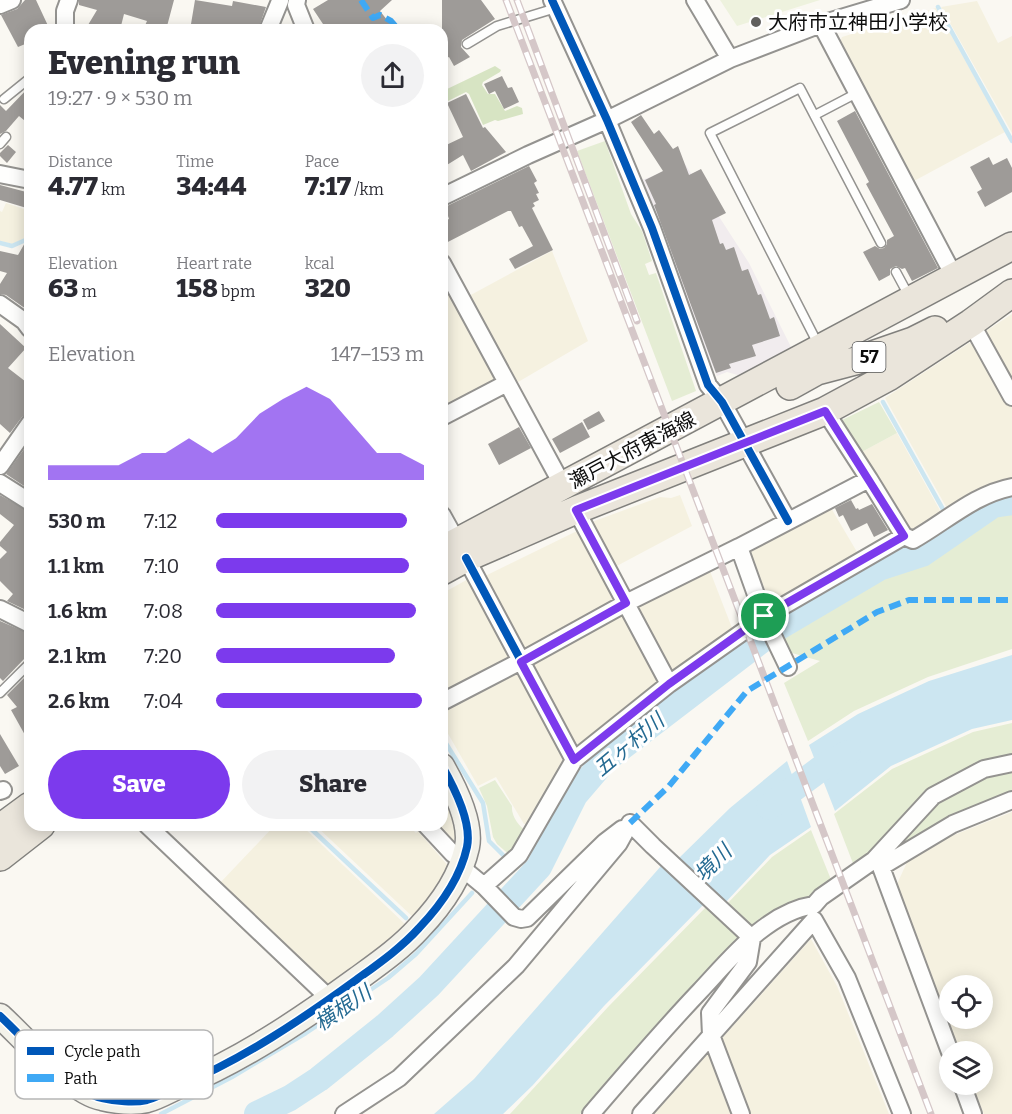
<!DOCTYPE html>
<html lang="en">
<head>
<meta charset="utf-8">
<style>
  :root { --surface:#fff; --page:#f2f2f3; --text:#2b2b33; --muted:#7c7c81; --accent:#7c3aed }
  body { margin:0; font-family:Bitter,"Noto Sans JP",serif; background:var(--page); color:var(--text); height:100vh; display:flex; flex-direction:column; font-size:22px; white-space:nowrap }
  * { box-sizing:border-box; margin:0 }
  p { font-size:20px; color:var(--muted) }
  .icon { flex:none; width:33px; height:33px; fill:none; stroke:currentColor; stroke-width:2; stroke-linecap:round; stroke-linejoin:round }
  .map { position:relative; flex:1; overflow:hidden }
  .drawer { position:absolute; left:24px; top:24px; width:424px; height:807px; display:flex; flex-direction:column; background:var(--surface); border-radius:18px; box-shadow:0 3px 15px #0003 }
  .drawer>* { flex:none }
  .buttons { position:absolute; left:939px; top:975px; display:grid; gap:12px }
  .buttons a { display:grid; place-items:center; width:54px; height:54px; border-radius:50%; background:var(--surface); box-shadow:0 3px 15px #0003; font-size:30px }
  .pin { position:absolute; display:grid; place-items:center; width:51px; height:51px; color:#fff; margin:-26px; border:3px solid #fff; border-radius:50%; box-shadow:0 2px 6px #0007 }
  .round { display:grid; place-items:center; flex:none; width:63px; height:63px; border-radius:32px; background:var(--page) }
  .overview { display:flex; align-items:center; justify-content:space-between; height:102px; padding:0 24px }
  h1 { font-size:33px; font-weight:800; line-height:45px }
  .metrics { display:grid; grid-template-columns:repeat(3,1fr); gap:9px; height:102px; padding:6px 24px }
  .metrics div { display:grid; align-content:center }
  .metrics b { font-size:26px; font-weight:800 }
  .metrics small { font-size:16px; font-weight:400 }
  .metrics p { font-size:16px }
  .chart { height:168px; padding:12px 24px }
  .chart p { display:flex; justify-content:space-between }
  .chart svg { width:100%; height:108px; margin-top:6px; fill:var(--accent); opacity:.7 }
  .action { display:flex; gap:12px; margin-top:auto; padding:12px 24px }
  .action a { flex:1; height:69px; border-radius:36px; background:var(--accent); color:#fff; font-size:24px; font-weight:800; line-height:69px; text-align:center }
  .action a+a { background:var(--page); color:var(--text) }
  ul { padding:0 24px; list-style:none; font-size:20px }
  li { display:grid; grid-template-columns:96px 72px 1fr; align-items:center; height:45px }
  li i { height:15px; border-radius:8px; background:var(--accent) }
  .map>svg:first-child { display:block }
</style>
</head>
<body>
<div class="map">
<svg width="1012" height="1114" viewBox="0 0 1012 1114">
  <rect width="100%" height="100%" fill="#faf8f2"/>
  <path fill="#f1ecee" d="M685,164L749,263L792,349L741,376L727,372L717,376L693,325L642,180Z"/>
  <path fill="#f5f1e0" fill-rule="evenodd" d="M977,1L998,43L1012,36V133L941,7Z
    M936,8L1005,132L914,181L840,42L842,37Z
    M6,203L30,211V236L12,244L0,241V211L2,212Z
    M552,251L588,341L513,385L467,297Z
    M443,274L498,376L497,383L443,412Z
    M1012,314V384L987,339L986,331Z
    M969,343L975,344L1012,406V480L949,512L885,398Z
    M897,433L943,516L913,534L858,454Z
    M680,495L692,526L613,568L589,523L660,497L671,498Z
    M831,508L860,557L772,605L748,551Z
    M577,531L614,600L612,606L526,654L483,577Z
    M708,566L734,633L669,676L634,609Z
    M470,578L511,653L509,661L443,697V593Z
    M619,614L626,616L659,680L658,686L580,750L574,749L530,666L531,660Z
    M514,670L520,672L568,758L531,824H524L496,777L478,786L443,725L442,708Z
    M443,780L459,836L450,843L434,825H442Z
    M1012,812V1114H984L972,1085L982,1084V1052L960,1051L897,884L908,860L949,837ZM950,986H982V1018H950Z
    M275,825H301L407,926L334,986L327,985L219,884Z
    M315,825H408L416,833L418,831L450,868L438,892L415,919Z
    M811,939L837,986L889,1114H654Z"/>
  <path fill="#e5edd4" d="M605,141L631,214L642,231L652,261L645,264L649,275L656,273L696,391L672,401L577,151Z
    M879,402L897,433L858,454L838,422Z
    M1012,508V649L928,677L854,711L808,741L784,683L820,661L785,651L779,641L881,573L926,560L995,511Z
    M1012,723V795L887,854L854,866L834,814L892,769L973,732Z
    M495,780L512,806C511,816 519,827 527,831L511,856L497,844L493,837L487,806L479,788Z
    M811,830L832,882L819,892L776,917L760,918L748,928L726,905L772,857Z
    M707,906L740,936L641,1042L580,1114H510L608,1007Z"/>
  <path fill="#d7e4c3" d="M495,66L501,70L500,72L483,82L482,85L488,94H495L505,111L517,106L522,108L523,114L498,121L495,120L483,125L469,94L466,92L446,102L443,106V88L445,90Z"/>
  <path fill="#eef2de" d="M720,0H820L737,26Z"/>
  <path fill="#cce6f1" d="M1012,655V720L972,729L891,766L835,811L809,745L858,714L929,681Z
    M787,761L811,827L770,855L724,904L678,859L730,808Z
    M661,866L704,904L604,1006L533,1085L503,1114H434L474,1079Z"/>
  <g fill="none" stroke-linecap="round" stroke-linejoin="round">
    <path stroke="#cce6f1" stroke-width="4.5" d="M938,7L1012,141
      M0,243L12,246L30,238
      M883,402L944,511
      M951,524L955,532
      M442,737L483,803L489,841L507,859
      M307,825L406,918
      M161,1114L232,1077L306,1033L388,978L416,954L472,893"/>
    <path stroke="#cce6f1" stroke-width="26" d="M769,807L827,764L848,753
      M257,1114L290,1098L319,1079L385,1026L429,986L539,867L575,795L605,760L779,627L879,568L922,554L993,505L1012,502"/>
  </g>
  <path fill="#9e9b98" d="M25,0H36L50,30H30V42L18,47L1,15L17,9Z
    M79,0H174L166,30H143L147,21L124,14L120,30H85L97,10L79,5Z
    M195,0L232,6L233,1L266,7L258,30H190Z
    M328,0H392L380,11L395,30H327L313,9Z
    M442,0H481L495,19L462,40L461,47L470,57L454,66L449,57L442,60Z
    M502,76L508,88L512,87L519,102L504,109L495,91L489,94L484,84Z
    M30,86V125L19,116L6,131L0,134V105L6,111Z
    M466,94L483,128L485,127L506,152L471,171L463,155L442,168V147L463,137L447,103Z
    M855,111L938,268L912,281L905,268L902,269L896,266L890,269V275L879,281L863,252L875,246L880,249L884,248L887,244V240L894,236L866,184L869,182L837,121Z
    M641,115L654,134L659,130L673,149L678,146L689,175L701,169L726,213L712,220L720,244L723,243L726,250L734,247L742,271L748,269L758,295L761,294L770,319L774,317L780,336L752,345L756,356L729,364L731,368L716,373L657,213L654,205L656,204L645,180L663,171L631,122Z
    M8,145L16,152L7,163L0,156V153Z
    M989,157L993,165L1007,158L1012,168V192L985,207L977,192L982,189L970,167Z
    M529,166L537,181L534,183L539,193L536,194L539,200L533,203L535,206L532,208L553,250L515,269L509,259L533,246L522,226L519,227L511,211H508L442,245V222L449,219L445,207Z
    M0,185L30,193V209L0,200Z
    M30,234V303L26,309L6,295L0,294V284L7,273L0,271V251L18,255Z
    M0,324L26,348L8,368L30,385V413L22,417L10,433L0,424Z
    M599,411L605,421L588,430L583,420Z
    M582,422L590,437L560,453L552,439Z
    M519,427L531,448L499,465L488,444Z
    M30,441V490L6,474Z
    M0,495L30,512V612L7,601L13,594L0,581V559L7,552L0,546V542L14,525L0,514Z
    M851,500L856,509L858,508L859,510L872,504L888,530L874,537L867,523L851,531L843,515L839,517L835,508Z
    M0,621L30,634V657L25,658L3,681L0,678Z
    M30,672V691L25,694L28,700L30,699V744L11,710L17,707L7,695Z
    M0,734L19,766L5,774L0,766Z"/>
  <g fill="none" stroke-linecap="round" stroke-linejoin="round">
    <g stroke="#949390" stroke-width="11">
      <path id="lane" d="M467,44L497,26L556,8
        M4,99L30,78
        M815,115L857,93
        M0,144L6,137
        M896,272L910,298
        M819,346L710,133L800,88L881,243
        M0,693L30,663"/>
    </g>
    <g stroke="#949390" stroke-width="20">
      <path id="street" d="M297,0L296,5L306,30
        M552,0L607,120L652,228L708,385L722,402L788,521
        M695,0L730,59
        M0,5L12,0
        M821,24L955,278
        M65,30V11L69,0
        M268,30L280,1
        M0,174L30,180
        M442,197L528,155L607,120L730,59L821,24L901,0
        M442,263L563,486
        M0,304L24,321L30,329
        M971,323L1012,397
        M825,411L869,479
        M442,417L507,383
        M0,466L30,423
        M0,483L30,502
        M576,510L669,684
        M442,515L457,542
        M466,558L574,760L669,684L764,617L904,536
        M0,609L30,624
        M788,667L764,617L739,547L869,479L904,536L913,540C945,522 975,494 1012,487
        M442,702L521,661L626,603L739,547
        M0,791L3,790
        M630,823L653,846L752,938
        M147,825L330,999
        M426,825L453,854H465
        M461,867L484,886L514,917L521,919L527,918L605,842L622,829
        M484,886L519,855L574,760
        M950,1052L881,867L953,824L1012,800
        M962,1084L973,1114
        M344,1114L399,1078L516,966L619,843L630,823
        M591,1114C627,1072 662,1031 700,991C731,958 767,912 814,905L821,897L874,860L933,796L984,769L1012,763
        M641,1114L814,920L847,978L902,1114
        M741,1114L711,1035L710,1013L748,962L752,938"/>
    </g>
    <g stroke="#8a8987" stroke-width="27">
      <path id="secondary" d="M0,1016C23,1037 72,1093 102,1098C115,1101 134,1103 147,1100C158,1097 170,1090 181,1085C243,1059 301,1020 356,980C378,964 401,948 419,928C441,905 460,879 467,847C472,823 454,787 442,766"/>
    </g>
    <g stroke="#81807d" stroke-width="30">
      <path id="primary" d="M790,386L817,371L855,361L913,341L935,330
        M442,550L1012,246
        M442,571L466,558L576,510L825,411L890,376L971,323L1012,293
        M0,828L30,806
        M0,857L41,825"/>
    </g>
    <use href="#lane" stroke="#fefefd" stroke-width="8"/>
    <use href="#street" stroke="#fefefd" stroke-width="16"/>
    <use href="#secondary" stroke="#f3f2ea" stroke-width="24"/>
    <use href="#primary" stroke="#eae5db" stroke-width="27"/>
    <g stroke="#d5c7c8" stroke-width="7">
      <path id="rail" d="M506,0L931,1114
        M517,0L637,321"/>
    </g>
    <use href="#rail" stroke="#fff" stroke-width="4.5" stroke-dasharray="14" stroke-linecap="butt"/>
    <path stroke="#3fa9f5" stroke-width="6" stroke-dasharray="12 6" stroke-linecap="butt" d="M361,0L373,18L380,15L391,21L399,30
      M630,823L669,786L747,691L877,612L909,600H1012"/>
    <g stroke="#fff" stroke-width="11">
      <path id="cycleway" d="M552,0L607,120L652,228L708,385L722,402L788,521
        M466,558L574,760L669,684L764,617L904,536
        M0,1016C23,1037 72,1093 102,1098C115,1101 134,1103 147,1100C158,1097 170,1090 181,1085C243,1059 301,1020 356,980C378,964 401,948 419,928C441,905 460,879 467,847C472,823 454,787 442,766"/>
    </g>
    <use href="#cycleway" stroke="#0057b8" stroke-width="8"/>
  </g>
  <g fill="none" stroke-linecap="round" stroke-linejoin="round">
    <g stroke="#fff" stroke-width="12">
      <path id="route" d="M825,411L904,536L764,616L669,684L574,760L521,662L626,603L576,510Z"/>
    </g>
    <use href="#route" stroke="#7c3aed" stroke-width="8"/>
  </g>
  <circle fill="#605f5d" stroke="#fff" stroke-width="2" cx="756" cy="22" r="6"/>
  <g text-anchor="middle" stroke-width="6" stroke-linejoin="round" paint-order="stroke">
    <rect fill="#fff" stroke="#565656" stroke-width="1.5" x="852.5" y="342" width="33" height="30" rx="4.5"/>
    <g font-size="18" font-weight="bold" fill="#0d0d0d">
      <text x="869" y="363">57</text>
    </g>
    <g font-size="20" fill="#0d0d0d" stroke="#fff" text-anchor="start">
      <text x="768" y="29">大府市立神田小学校</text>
    </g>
    <g font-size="20" fill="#0d0d0d" stroke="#fff">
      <text transform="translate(632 450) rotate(-28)" y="7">瀬戸大府東海線</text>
    </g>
    <g font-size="21" font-style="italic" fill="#246a92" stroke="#fff">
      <text transform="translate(629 745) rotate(-40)" y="7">五ヶ村川</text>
      <text transform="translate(713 863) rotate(-45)" y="7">境川</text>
      <text transform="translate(343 1008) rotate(-34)" y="7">横根川</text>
    </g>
  </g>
  <rect x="15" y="1030" width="198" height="69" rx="9" fill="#fff" stroke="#b6b6b6" stroke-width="1.5"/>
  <rect x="27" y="1047" width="27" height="8" fill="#0057b8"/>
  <rect x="27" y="1074" width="27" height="8" fill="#3fa9f5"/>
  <g font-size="16" fill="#0d0d0d">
    <text x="64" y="1057">Cycle path</text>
    <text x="64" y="1084">Path</text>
  </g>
</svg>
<div class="buttons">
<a><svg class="icon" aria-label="locate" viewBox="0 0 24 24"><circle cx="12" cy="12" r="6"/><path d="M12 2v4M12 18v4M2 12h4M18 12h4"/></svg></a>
<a><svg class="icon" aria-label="layers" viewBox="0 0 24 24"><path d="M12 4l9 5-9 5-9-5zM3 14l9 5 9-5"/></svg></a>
</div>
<div class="pin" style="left:764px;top:616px;background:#1e9e55"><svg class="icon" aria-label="arrive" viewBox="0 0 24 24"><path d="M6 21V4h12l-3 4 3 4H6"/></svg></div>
<section class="drawer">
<div class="overview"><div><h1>Evening run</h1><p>19:27 · 9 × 530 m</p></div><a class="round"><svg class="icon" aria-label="share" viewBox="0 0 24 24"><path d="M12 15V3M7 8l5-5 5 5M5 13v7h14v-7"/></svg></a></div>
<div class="metrics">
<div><p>Distance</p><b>4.77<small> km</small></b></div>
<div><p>Time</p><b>34:44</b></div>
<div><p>Pace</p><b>7:17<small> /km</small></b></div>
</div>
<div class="metrics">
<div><p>Elevation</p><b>63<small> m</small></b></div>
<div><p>Heart rate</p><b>158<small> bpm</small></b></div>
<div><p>kcal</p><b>320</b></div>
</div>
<div class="chart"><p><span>Elevation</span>147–153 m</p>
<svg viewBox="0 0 160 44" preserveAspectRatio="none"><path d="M0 44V38L10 38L20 38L30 38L40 33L50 33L60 27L70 33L80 27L90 17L100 11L110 6L120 11L130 22L140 33L150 33L160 38V44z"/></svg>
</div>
<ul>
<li><b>530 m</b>7:12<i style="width:92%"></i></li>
<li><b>1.1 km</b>7:10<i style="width:93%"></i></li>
<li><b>1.6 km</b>7:08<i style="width:96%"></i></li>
<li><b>2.1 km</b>7:20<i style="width:86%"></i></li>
<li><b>2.6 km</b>7:04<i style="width:99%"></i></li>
</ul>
<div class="action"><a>Save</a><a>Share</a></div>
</section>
</div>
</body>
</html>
